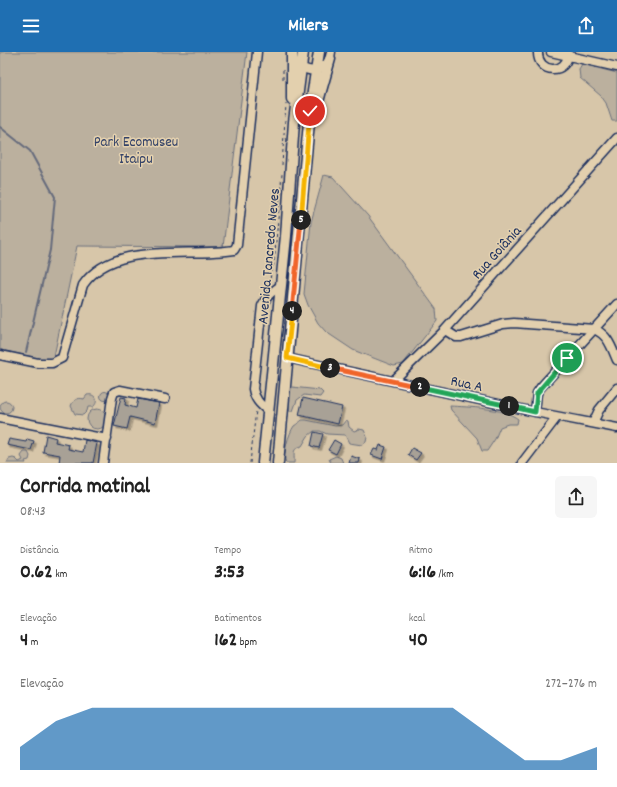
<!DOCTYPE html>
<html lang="pt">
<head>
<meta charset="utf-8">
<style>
  :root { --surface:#fff; --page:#f6f6f6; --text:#222; --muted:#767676; --accent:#1f6fb2 }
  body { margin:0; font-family:Dekko,sans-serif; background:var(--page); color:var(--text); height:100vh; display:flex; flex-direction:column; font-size:15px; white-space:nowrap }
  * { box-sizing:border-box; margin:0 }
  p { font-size:13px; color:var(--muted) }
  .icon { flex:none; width:22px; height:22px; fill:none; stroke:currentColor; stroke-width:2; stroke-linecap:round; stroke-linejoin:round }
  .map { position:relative; height:411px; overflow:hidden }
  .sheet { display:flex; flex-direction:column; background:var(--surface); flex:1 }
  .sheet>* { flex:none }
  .pin { position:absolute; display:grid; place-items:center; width:34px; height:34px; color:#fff; margin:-17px; border:2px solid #fff; border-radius:50%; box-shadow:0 1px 4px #0007 }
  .km { position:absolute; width:20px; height:20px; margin:-10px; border-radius:50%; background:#222; color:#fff; font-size:11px; line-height:20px; text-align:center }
  .round { display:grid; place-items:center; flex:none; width:42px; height:42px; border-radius:6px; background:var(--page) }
  .summary { display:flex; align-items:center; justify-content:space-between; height:68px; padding:0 20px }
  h1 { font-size:22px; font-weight:800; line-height:30px }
  .metrics { display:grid; grid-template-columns:repeat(3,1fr); gap:6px; height:68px; padding:4px 20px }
  .metrics div { display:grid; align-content:center }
  .metrics b { font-size:20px; font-weight:800 }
  .metrics small { font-size:11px; font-weight:400 }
  .metrics p { font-size:11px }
  .chart { height:112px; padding:8px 20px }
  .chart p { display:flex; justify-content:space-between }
  .chart svg { width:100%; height:72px; margin-top:4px; fill:var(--accent); opacity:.7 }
  header { display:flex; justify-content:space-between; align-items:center; height:52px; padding:0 20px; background:var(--accent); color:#fff; font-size:18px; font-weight:800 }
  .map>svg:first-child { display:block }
</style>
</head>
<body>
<header><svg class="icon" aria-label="menu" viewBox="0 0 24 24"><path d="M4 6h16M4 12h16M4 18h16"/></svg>Milers<svg class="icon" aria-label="share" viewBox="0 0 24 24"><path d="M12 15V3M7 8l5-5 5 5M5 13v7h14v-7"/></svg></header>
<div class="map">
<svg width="617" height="411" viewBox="0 0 617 411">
  <defs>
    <filter id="shadow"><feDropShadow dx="2.5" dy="2.5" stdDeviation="0" flood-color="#0004"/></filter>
  </defs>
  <rect width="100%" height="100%" fill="#d7c6a9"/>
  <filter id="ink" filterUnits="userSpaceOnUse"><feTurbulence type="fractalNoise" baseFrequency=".025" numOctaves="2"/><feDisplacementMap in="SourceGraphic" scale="8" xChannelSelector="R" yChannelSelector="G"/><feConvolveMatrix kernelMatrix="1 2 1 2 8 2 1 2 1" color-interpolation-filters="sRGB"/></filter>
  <g filter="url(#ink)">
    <path fill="#bbb09e" stroke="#6b707e" d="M0,0H247L223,195L77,194L53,309L0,298Z
      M582,12L617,21V69H612L606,51L601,44L580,26L579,17Z
      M324,123L333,125L368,164L436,257L437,269L403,312L394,314L353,298L326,280L318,271L308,253L304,242L311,170Z
      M292,335L320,338L323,341L320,345L304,343L297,348L293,359H289V338Z
      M100.5 344a4.5 4.5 0 1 1 9 0a4.5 4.5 0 1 1-9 0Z
      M87,343C95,341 100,349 93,355H88L87,359L83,363L75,362L71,354C73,348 78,345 84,347Z
      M0 355a6 6 0 1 1 12 0a6 6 0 1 1-12 0Z
      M450,354C468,355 504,356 518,367L517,372H508L500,375L495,387L487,399H482L477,386L451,358Z
      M87 367a10 10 0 1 1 20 0a10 10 0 1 1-20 0Z
      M302,368H306L335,374L342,373L346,368L348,369L349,375L354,379L359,377L364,378L367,385L366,390L362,393L349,391L345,383L327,382L320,379H314L308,384L302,394C291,397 295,401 294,411H286C282,403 289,381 294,374C297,372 300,370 302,368Z
      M24,400H28L30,404L29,408L25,409L26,411H7L9,407L13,406L16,407L19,410L23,408L21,404Z
      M336,404L341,406L343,411H331L329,407Z"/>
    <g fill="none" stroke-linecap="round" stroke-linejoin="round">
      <path stroke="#656b7c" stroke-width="2" d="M0,75L30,99L55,145L50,198L26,300"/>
    </g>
    <path fill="#a8a196" stroke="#1b2f5e" filter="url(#shadow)" d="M121,345L126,346L125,353L136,356L138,347L159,351L155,371L130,365L127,377L114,374Z
      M303,346L342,355L338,372L299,363Z
      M314,380L323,382L319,396L311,394Z
      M46,383L56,386L55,390L69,393L68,397L83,400L85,388L97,391L93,411H59L60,403L43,400Z
      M9,387L26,390L27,387L34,389L31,398L7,393Z
      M334,388L341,392L336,402L328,398Z
      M380,393L386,395L382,407L371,403L374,397L378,398Z
      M412,396L421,401L416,408L408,403Z
      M351,404L360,407L359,411H349Z"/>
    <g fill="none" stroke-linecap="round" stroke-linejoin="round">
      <g stroke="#1b2f5e" stroke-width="11">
        <path id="minor" d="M538,0C537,22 568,23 568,1
          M551,0L617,15
          M297,11C310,25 329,18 331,0
          M445,278L456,285H461L503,272L514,271L594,277C608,283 611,294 617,308
          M0,303L38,311H52L62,306L83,233C114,188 188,206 234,198L237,193L257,0
          M287,306L535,360L617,376
          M393,329L445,278L617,86
          M268,359C260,352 255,348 253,337L262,254C266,244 272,240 280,234
          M535,360L537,341L541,335L617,252
          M0,366L107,387
          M593,371L599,358L617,336
          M103,411L112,346L114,340L120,338L165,347
          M522,411L557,365"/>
      </g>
      <g stroke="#1b2f5e" stroke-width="13">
        <path id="major" d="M292,1V47
          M317,53L330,7
          M263,411L286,184L294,70L303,0
          M278,411L310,59L319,0"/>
      </g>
      <path stroke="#1b2f5e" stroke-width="1" stroke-dasharray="3 3" stroke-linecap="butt" d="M283,27V18
        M282,113L286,52
        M270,232L271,217L274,212L282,122
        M250,411L256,358"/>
      <use href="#minor" stroke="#e3d0ae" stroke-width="8"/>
      <use href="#major" stroke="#e3d0ae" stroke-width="10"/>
    </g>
  </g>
  <g fill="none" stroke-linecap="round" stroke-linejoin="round" filter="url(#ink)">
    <g stroke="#fff" stroke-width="8">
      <path id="split-1" d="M509,354L535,360L537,341L567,306"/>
    </g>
    <g stroke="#fff" stroke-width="8">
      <path id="split-2" d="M420,335L509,354"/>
    </g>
    <g stroke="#fff" stroke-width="8">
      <path id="split-3" d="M330,316L420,335"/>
    </g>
    <g stroke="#fff" stroke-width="8">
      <path id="split-4" d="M292,259L287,306L330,316"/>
    </g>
    <g stroke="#fff" stroke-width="8">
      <path id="split-5" d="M292,259L301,168"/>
    </g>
    <g stroke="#fff" stroke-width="8">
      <path id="split-6" d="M301,168L310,59"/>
    </g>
    <use href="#split-1" stroke="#22a559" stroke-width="5"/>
    <use href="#split-2" stroke="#22a559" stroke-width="5"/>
    <use href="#split-3" stroke="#f0652b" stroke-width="5"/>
    <use href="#split-4" stroke="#f5b400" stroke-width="5"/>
    <use href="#split-5" stroke="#f0652b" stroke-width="5"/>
    <use href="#split-6" stroke="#f5b400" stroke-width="5"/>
  </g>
  <g text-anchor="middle" stroke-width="3" stroke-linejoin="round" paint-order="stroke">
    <g font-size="15" fill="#334268" stroke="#e3d0ae">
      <text x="136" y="94">Park Ecomuseu<tspan x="136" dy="17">Itaipu</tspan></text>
    </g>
    <g font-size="15" fill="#1b2f5e" stroke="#e3d0ae">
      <text transform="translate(496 200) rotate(-48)" y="5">Rua Goiânia</text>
      <text transform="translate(268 204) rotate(-85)" y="5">Avenida Tancredo Neves</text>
      <text transform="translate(467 331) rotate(12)" y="5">Rua A</text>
    </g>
  </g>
</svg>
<div class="pin" style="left:567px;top:306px;background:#1e9e55"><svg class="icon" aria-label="arrive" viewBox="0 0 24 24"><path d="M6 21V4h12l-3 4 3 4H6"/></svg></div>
<div class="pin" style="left:310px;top:59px;background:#d93025"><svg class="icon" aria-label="check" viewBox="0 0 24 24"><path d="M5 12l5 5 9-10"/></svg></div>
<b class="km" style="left:509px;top:354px">1</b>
<b class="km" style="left:420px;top:335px">2</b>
<b class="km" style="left:330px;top:316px">3</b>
<b class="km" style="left:292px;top:259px">4</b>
<b class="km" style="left:301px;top:168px">5</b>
</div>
<section class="sheet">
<div class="summary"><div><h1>Corrida matinal</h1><p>08:43</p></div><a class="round"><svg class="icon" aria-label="share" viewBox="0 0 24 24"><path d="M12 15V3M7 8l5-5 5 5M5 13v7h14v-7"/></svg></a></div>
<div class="metrics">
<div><p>Distância</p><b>0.62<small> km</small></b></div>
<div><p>Tempo</p><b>3:53</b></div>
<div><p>Ritmo</p><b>6:16<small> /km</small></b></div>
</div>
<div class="metrics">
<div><p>Elevação</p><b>4<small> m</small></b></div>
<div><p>Batimentos</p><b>162<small> bpm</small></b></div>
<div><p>kcal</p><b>40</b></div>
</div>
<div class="chart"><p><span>Elevação</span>272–276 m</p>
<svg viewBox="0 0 160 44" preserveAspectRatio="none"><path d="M0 44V30L10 14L20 6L30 6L40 6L50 6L60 6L70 6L80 6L90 6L100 6L110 6L120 6L130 22L140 38L150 38L160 30V44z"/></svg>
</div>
</section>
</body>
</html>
